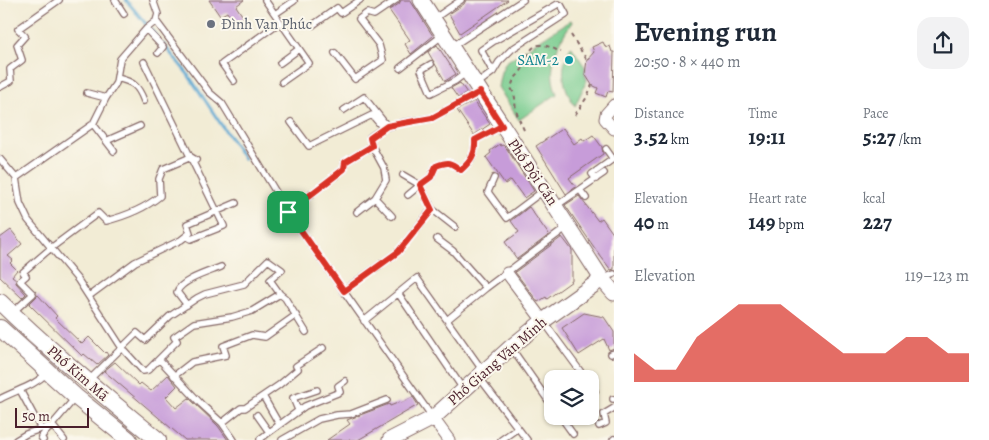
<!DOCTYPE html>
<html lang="en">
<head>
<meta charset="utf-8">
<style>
  :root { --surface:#fff; --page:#f2f2f3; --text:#1f2937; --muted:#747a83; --accent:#d93025 }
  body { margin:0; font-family:Alegreya,serif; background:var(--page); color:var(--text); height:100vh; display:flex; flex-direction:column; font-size:19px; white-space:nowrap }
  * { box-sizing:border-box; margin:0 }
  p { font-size:16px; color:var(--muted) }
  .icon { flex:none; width:28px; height:28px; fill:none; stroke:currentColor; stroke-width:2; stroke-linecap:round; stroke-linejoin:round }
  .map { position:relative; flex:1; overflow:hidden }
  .details { display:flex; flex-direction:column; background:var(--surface); width:375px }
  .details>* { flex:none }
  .fabs { position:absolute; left:544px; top:370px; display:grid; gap:10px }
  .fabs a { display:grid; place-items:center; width:55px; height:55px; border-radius:10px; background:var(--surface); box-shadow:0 1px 4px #0004; font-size:25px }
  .scale { position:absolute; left:15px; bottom:12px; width:74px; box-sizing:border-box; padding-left:5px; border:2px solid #4a1f2b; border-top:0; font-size:14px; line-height:18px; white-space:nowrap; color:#4a1f2b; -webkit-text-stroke:4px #fbf7ec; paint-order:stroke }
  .pin { position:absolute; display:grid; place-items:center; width:42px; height:42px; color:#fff; margin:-21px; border-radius:10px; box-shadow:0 2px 8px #0006 }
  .round { display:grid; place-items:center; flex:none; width:52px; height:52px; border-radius:15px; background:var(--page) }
  .overview { display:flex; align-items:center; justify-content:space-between; height:85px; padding:0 20px }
  h1 { font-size:28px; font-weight:700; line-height:38px }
  .metrics { display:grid; grid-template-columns:repeat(3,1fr); gap:8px; height:85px; padding:5px 20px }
  .metrics div { display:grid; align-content:center }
  .metrics b { font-size:21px; font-weight:700 }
  .metrics small { font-size:14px; font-weight:400 }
  .metrics p { font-size:14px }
  .chart { height:140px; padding:10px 20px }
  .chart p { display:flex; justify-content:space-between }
  .chart svg { width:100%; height:90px; margin-top:5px; fill:var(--accent); opacity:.7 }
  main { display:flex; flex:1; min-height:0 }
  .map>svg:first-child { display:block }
</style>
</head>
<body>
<main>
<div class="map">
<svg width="614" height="440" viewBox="0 0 614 440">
  <rect width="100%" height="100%" fill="#fbf7ec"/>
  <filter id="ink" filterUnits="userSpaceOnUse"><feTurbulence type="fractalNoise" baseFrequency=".02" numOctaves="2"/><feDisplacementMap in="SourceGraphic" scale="10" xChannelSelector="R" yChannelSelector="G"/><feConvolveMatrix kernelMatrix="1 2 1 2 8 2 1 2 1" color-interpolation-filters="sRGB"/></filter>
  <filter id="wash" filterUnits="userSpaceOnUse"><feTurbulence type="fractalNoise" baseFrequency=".0096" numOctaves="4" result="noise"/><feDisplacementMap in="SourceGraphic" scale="20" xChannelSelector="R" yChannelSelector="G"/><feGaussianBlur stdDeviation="1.12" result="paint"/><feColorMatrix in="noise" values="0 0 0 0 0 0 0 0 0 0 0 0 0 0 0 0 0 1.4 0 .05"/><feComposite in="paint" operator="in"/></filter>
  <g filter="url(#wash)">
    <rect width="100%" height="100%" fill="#f2ecd5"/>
    <path fill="#79cc8f" stroke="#62765d" d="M571,20L572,22C557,44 546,68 557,94L519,120L498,87L501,72L506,62Z
      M571,46L585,67V74L587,80L575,106C562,85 559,69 571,46Z"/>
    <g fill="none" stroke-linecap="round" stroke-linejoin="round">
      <path stroke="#57a6d1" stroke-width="3" d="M126,0L156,36
        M163,44L187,73L244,159"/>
    </g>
    <g id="blocks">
      <path fill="#c79cd9" d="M209,0H244L236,6L244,18L235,24L227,12L220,16Z
        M401,0H410L433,36L411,54L405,44L410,40L389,10L399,4Z
        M466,0H508L460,33L449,14L464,4Z
        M603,42L606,48L610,46L612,52H614L613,92L608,91L606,97L596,93L598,88L592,85L585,74L587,60L594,52L592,47Z
        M437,45L456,74L445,81L428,52Z
        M460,83L467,93L458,98L451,88Z
        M474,101L490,124L474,135L457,110Z
        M563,128L574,144L582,138L584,141L593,135L602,147L603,154L569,178L576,187L566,194L536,146Z
        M500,144L501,146L503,145L507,149L534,191L524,198L511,180L505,184L486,157L491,153L490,151Z
        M579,196L598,221L602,218L614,235V269L611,270L596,250L565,205Z
        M529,207L549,235L517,259L505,242L519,232L511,221Z
        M11,230L22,244L8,256L13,260L10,263L17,270L12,276L16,279V283L26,294L22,298L0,277V238Z
        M562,237L572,250V281L547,299L546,297L538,302L515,272Z
        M38,295L57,316L55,318L82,344L89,337L105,353L106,352L108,355L97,365L84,354L82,356L29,304Z
        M584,313L604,317L614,332V348L609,350L604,339L579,355L562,328Z
        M115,362L139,385L141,383L151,391L168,375L177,386L166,397L176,408L189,398L218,426L228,440H185L104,371Z
        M413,397L418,405L358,440H327L350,424L347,420L389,404L390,406L400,402L401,403Z"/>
    </g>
  </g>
  <g filter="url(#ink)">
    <use href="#blocks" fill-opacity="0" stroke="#856766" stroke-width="1"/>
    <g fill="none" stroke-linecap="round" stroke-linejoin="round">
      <g stroke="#856766" stroke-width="8">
        <path id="lane" d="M115,0L124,14
          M153,0L158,14L156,21
          M265,0L309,63L282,82
          M275,14L294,1
          M435,18L461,0
          M156,21L209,92L222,103L288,212L433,418
          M313,25L337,8L341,13L360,0
          M146,29L163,47L158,53
          M453,46L523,0
          M335,53L355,79L383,60L379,45L359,19L367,13L374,15L396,0
          M144,62L224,226L191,239L186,236
          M280,63L299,49
          M431,64L421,70L431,93L455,81L467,72
          M400,68L443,35
          M117,78C133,82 138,85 144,101
          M234,81L222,64L280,22
          M477,84L493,72L499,62L512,49L566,14L561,5L558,4L494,41L481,50L493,72
          M0,87L11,81L10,69L22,60L17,45L25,36L18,29L59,0
          M87,93L106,98
          M344,110L364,97L387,126
          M291,122L309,146L372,115L383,128L401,123L432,118L480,92
          M93,124L114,151
          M106,141L140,126
          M372,146L370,137L383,128
          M0,159L16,178L20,203L28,220L78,280L122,348L143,371L148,370L159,359L201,404L222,423L234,440
          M403,175L420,185L431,177L436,166C449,161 450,162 461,170C471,161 476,154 475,140L502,126
          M16,178L93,124L106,98L116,83L120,59L146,29L156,21
          M494,178L488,192L507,218L543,191
          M596,179L592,174L613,159L606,149
          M580,190L586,198
          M408,195L420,185L432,209L455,227
          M375,198L392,216
          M556,206L604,173
          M288,212L344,169L345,162L372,146L384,168L386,180L375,198L357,212
          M437,239L453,251L486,288
          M604,278L614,274
          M343,291L398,252L432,209
          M398,293L463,389
          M89,296L135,262L181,240L190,233L187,224L236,203
          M187,305L177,292C181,280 209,272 221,267
          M13,312L33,294L20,281L26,276L23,272L51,248L98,213L106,221C126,216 144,209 160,196L159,179L163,169L191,157L196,160
          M447,320L486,288L567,227
          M364,321L417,278L483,371
          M544,322L586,379
          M512,349L552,406
          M611,354L614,353
          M159,359L177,341L174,337L194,323L232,317L252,311L280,294
          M174,376L192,362L226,355L223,346L252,335L265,337L296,315
          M479,377L527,440
          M89,380L137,333L145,340L170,316L197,298L205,294L244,284L268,260L282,270L270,280L280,294L285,298L306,332
          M590,384L595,391
          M20,390L41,429
          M263,396L279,424
          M0,399C16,390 33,387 47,373
          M613,399H614
          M298,410L293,398L317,390
          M257,415L269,432
          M560,416L573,434
          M222,423L241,408H245L279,385L298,369L296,366L323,348
          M599,426L606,423L604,414L614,408
          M16,440L26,434L52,425L75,398
          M43,440L41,437L52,425L64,440
          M260,440V439L305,406L340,392L338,386L345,381
          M282,440L319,419L337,415L351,414L387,400
          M501,440L518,428
          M613,440L614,439"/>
      </g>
      <g stroke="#856766" stroke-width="13">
        <path id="street" d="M614,105L606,114L605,119L614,129
          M507,273L543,321
          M433,418L449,440"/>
      </g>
      <g stroke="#856766" stroke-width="17">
        <path id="secondary" d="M421,0L602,279L614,293
          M390,440L433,418L511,347L543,321L602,279"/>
      </g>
      <g stroke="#856766" stroke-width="18">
        <path id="primary" d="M0,302C50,351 104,396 158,440
          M0,328L76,397L129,440"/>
      </g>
      <path stroke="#856766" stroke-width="2" stroke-dasharray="4 4" stroke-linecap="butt" d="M571,35L587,60
        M575,115L587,97L592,85
        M524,130C521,123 517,116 516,109C514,99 517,98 511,88C514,76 517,78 523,68C527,63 528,54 531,50C539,39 553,49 561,52"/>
      <use href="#lane" stroke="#fff" stroke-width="5.5"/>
      <use href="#street" stroke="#fff" stroke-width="11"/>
      <use href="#secondary" stroke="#fff" stroke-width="15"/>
      <use href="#primary" stroke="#fff" stroke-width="16"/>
    </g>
  </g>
  <g fill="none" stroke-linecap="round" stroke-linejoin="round" filter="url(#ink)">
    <g stroke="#fff" stroke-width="10">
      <path id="route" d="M480,92L502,126L475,140C476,154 471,161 461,170C450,162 449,161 436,166L431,177L420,185L432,210L398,252L344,291L288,212L344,169L345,162L372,146L370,138L387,126L432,118Z"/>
    </g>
    <use href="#route" stroke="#d93025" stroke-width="6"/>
  </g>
  <circle fill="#6b7280" stroke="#fbf7ec" stroke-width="2" cx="211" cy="24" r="5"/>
  <circle fill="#0f9aa8" stroke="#fbf7ec" stroke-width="2" cx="569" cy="60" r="5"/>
  <g text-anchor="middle" stroke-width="4" stroke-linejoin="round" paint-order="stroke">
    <g font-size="15" fill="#5b616d" stroke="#fbf7ec" text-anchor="start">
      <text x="221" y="29">Đình Vạn Phúc</text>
    </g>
    <g font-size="15" fill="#0d838f" stroke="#fbf7ec" text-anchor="end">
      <text x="559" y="65">SAM-2</text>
    </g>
    <g font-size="15" fill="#4a1f2b" stroke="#fbf7ec">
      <text transform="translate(533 172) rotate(56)" y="5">Phố Đội Cấn</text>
      <text transform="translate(497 361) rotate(-41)" y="5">Phố Giang Văn Minh</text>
      <text transform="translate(78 373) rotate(41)" y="5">Phố Kim Mã</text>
    </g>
  </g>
</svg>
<div class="fabs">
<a><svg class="icon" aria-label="layers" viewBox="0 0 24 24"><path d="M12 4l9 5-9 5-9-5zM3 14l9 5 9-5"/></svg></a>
</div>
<div class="scale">50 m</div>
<div class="pin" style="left:288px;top:212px;background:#1e9e55"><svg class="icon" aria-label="arrive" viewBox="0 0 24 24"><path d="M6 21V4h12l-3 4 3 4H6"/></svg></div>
</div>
<section class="details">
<div class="overview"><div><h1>Evening run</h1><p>20:50 · 8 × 440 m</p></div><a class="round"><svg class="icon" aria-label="share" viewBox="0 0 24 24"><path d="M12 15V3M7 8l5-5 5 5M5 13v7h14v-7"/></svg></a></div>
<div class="metrics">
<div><p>Distance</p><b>3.52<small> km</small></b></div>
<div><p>Time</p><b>19:11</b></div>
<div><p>Pace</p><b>5:27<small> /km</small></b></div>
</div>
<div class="metrics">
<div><p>Elevation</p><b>40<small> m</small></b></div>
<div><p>Heart rate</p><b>149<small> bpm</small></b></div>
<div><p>kcal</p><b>227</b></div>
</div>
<div class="chart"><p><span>Elevation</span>119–123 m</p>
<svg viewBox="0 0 160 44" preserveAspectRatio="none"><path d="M0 44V30L10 38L20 38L30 22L40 14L50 6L60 6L70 6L80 14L90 22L100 30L110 30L120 30L130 22L140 22L150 30L160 30V44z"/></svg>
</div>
</section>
</main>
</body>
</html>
